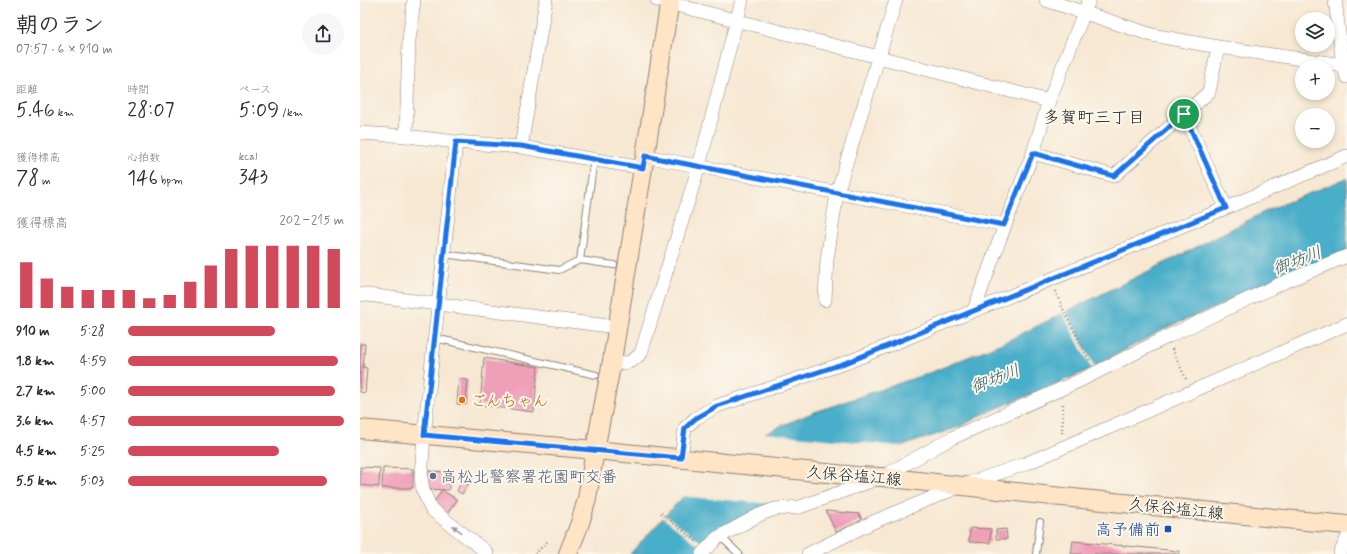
<!DOCTYPE html>
<html lang="ja">
<head>
<meta charset="utf-8">
<style>
  :root { --surface:#fff; --page:#f7f7f7; --text:#2b2b33; --muted:#7c7c81; --accent:#d1495b }
  body { margin:0; font-family:Mynerve,"Klee One",sans-serif; background:var(--page); color:var(--text); height:100vh; display:flex; flex-direction:column; font-size:15px; white-space:nowrap }
  * { box-sizing:border-box; margin:0 }
  p { font-size:13px; color:var(--muted) }
  .icon { flex:none; width:22px; height:22px; fill:none; stroke:currentColor; stroke-width:2; stroke-linecap:round; stroke-linejoin:round }
  .map { position:relative; flex:1; overflow:hidden }
  .drawer { display:flex; flex-direction:column; background:var(--surface); width:360px }
  .drawer>* { flex:none }
  .controls { position:absolute; left:935px; top:12px; display:grid; gap:8px }
  .controls a { display:grid; place-items:center; width:40px; height:40px; border-radius:50%; background:var(--surface); box-shadow:0 2px 6px #0003; font-size:20px }
  .pin { position:absolute; display:grid; place-items:center; width:34px; height:34px; color:#fff; margin:-17px; border:2px solid #fff; border-radius:50%; box-shadow:0 1px 4px #0007 }
  .round { display:grid; place-items:center; flex:none; width:42px; height:42px; border-radius:21px; background:var(--page) }
  .headline { display:flex; align-items:center; justify-content:space-between; height:68px; padding:0 16px }
  h1 { font-size:22px; font-weight:600; line-height:30px }
  .stats { display:grid; grid-template-columns:repeat(3,1fr); gap:6px; height:68px; padding:4px 16px }
  .stats div { display:grid; align-content:center }
  .stats b { font-size:20px; font-weight:600 }
  .stats small { font-size:11px; font-weight:400 }
  .stats p { font-size:11px }
  .chart { height:112px; padding:8px 16px }
  .chart p { display:flex; justify-content:space-between }
  .chart svg { width:100%; height:72px; margin-top:4px; stroke:var(--accent); stroke-width:6 }
  ul { padding:0 16px; list-style:none; font-size:13px }
  li { display:grid; grid-template-columns:64px 48px 1fr; align-items:center; height:30px }
  li i { height:10px; border-radius:5px; background:var(--accent) }
  main { display:flex; flex:1; min-height:0 }
  .map>svg:first-child { display:block }
</style>
</head>
<body>
<main>
<section class="drawer">
<div class="headline"><div><h1>朝のラン</h1><p>07:57 · 6 × 910 m</p></div><a class="round"><svg class="icon" aria-label="share" viewBox="0 0 24 24"><path d="M12 15V3M7 8l5-5 5 5M5 13v7h14v-7"/></svg></a></div>
<div class="stats">
<div><p>距離</p><b>5.46<small> km</small></b></div>
<div><p>時間</p><b>28:07</b></div>
<div><p>ペース</p><b>5:09<small> /km</small></b></div>
</div>
<div class="stats">
<div><p>獲得標高</p><b>78<small> m</small></b></div>
<div><p>心拍数</p><b>146<small> bpm</small></b></div>
<div><p>kcal</p><b>343</b></div>
</div>
<div class="chart"><p><span>獲得標高</span>202–215 m</p>
<svg viewBox="0 0 160 44" preserveAspectRatio="none"><path d="M5 44V16M15 44V26M25 44V31M35 44V33M45 44V33M55 44V33M65 44V38M75 44V36M85 44V28M95 44V18M105 44V8M115 44V6M125 44V6M135 44V6M145 44V6M155 44V8"/></svg>
</div>
<ul>
<li><b>910 m</b>5:28<i style="width:68%"></i></li>
<li><b>1.8 km</b>4:59<i style="width:97%"></i></li>
<li><b>2.7 km</b>5:00<i style="width:96%"></i></li>
<li><b>3.6 km</b>4:57<i style="width:100%"></i></li>
<li><b>4.5 km</b>5:25<i style="width:70%"></i></li>
<li><b>5.5 km</b>5:03<i style="width:92%"></i></li>
</ul>
</section>
<div class="map">
<svg width="987" height="554" viewBox="0 0 987 554">
  <rect width="100%" height="100%" fill="#fbf7ec"/>
  <filter id="ink" filterUnits="userSpaceOnUse"><feTurbulence type="fractalNoise" baseFrequency=".025" numOctaves="2"/><feDisplacementMap in="SourceGraphic" scale="8" xChannelSelector="R" yChannelSelector="G"/><feConvolveMatrix kernelMatrix="1 2 1 2 8 2 1 2 1" color-interpolation-filters="sRGB"/></filter>
  <filter id="wash" filterUnits="userSpaceOnUse"><feTurbulence type="fractalNoise" baseFrequency=".012" numOctaves="4" result="noise"/><feDisplacementMap in="SourceGraphic" scale="16" xChannelSelector="R" yChannelSelector="G"/><feGaussianBlur stdDeviation="0.9" result="paint"/><feColorMatrix in="noise" values="0 0 0 0 0 0 0 0 0 0 0 0 0 0 0 0 0 1.4 0 .05"/><feComposite in="paint" operator="in"/></filter>
  <g filter="url(#wash)">
    <rect width="100%" height="100%" fill="#f7e8d3"/>
    <path fill="#4aaec9" stroke="#336572" d="M987,178V252L806,328L722,373L621,415L602,426L554,442L446,484L400,508L337,554H270L318,502L365,458L396,438L423,425L452,413L572,372L647,341L829,251L908,210Z"/>
    <path fill="#f7e8d3" d="M706,311L735,368L732,370L702,312Z
      M403,433L548,447L447,486L412,504L321,496L364,456Z
      M304,514L347,546L344,550L302,517Z"/>
    <g id="blocks">
      <path fill="#f09fb9" d="M0,344H5L3,367L7,368L5,393L0,392Z
        M124,358L178,367L174,412L120,405Z
        M99,379L108,380L106,405L97,404Z
        M0,467L20,468L19,487L0,485Z
        M23,468L53,469V488H22Z
        M65,471L89,472V490L65,489Z
        M104,475L112,478L102,494L97,491Z
        M82,490L97,500L87,514L72,505Z
        M466,511L499,514L502,520L476,532Z
        M610,528L631,529L630,543L609,542Z
        M646,529L647,539H636V530Z
        M713,541L819,551V554H711Z"/>
    </g>
  </g>
  <g filter="url(#ink)">
    <use href="#blocks" fill-opacity="0" stroke="#8a8278" stroke-width="1"/>
    <g fill="none" stroke-linecap="round" stroke-linejoin="round">
      <g stroke="#8a8278" stroke-width="8">
        <path id="lane" d="M84,254L199,270L220,260L254,265
          M220,260L234,159
          M75,338L236,375
          M361,537L379,554
          M676,554L680,522"/>
      </g>
      <g stroke="#8a8278" stroke-width="14">
        <path id="street" d="M297,0L689,101
          M686,0L792,35L858,47L983,65
          M975,0L983,65L987,77
          M824,114L866,208
          M0,133L46,136L96,142L161,147L283,168
          M46,136L49,40L54,0
          M96,142L64,435L61,477L63,490L71,509L125,551L127,554
          M161,147L186,0
          M673,153L754,176L849,92L858,47
          M285,156L645,225
          M0,294L256,327
          M465,300L467,259L477,193L536,0
          M614,310L645,225L673,153L689,101L729,0
          M252,361C266,364 271,364 281,353L339,166L382,0
          M321,458L325,428L336,418L357,406L488,362L866,208L987,156
          M342,554L357,538L399,515L415,509L440,507L522,477L592,438L721,380L807,337L922,283L987,256
          M448,554L513,522L601,486L665,464L987,324
          M980,554L987,538"/>
      </g>
      <g stroke="#8a8278" stroke-width="20">
        <path id="secondary" d="M0,429L235,450L496,476L522,477L692,496L987,525
          M208,554L220,523L227,499L235,450L252,361L310,0"/>
      </g>
      <path stroke="#8a8278" stroke-width="2.5" stroke-dasharray="1 3" stroke-linecap="butt" d="M695,291L704,311L729,360
        M812,349L826,379
        M702,433L703,404
        M301,513L337,542
        M175,554L189,540"/>
      <use href="#lane" stroke="#fff" stroke-width="6"/>
      <use href="#street" stroke="#fff" stroke-width="13"/>
      <use href="#secondary" stroke="#ffe4c6" stroke-width="18"/>
    </g>
    <defs><path id="oneway-solid" d="M-6-.8H1V-3.2L6.5 0L1 3.2V.8H-6Z"/></defs>
    <use fill="#999" href="#oneway-solid" transform="translate(97 529) rotate(-143)"/>
  </g>
  <g fill="none" stroke-linecap="round" stroke-linejoin="round" filter="url(#ink)">
    <g stroke="#fff" stroke-width="8">
      <path id="route" d="M824,114L866,208L488,362L357,406L336,418L325,428L321,458L64,435L96,142L161,146L283,168L285,156L644,225L673,153L754,176Z"/>
    </g>
    <use href="#route" stroke="#1a73e8" stroke-width="5"/>
  </g>
  <circle fill="#e8710a" stroke="#fbf7ec" stroke-width="1.5" cx="102" cy="400" r="4"/>
  <circle fill="#5c6f8a" stroke="#fbf7ec" stroke-width="1.5" cx="73" cy="476" r="4"/>
  <rect fill="#1a4fb4" stroke="#fbf7ec" stroke-width="1.5" x="804" y="525" width="8" height="8" rx="2"/>
  <g text-anchor="middle" stroke-width="4" stroke-linejoin="round" paint-order="stroke">
    <g font-size="16" fill="#c56008" stroke="#fbf7ec" text-anchor="start">
      <text x="110" y="406">ごんちゃん</text>
    </g>
    <g font-size="16" fill="#1c1c1c" stroke="#fbf7ec">
      <text transform="translate(494 475) rotate(5)" y="6">久保谷塩江線</text>
      <text transform="translate(816 508) rotate(6)" y="6">久保谷塩江線</text>
    </g>
    <g font-size="16" fill="#4e5e75" stroke="#fbf7ec" text-anchor="start">
      <text x="81" y="482">高松北警察署花園町交番</text>
    </g>
    <g font-size="16" fill="#164399" stroke="#fbf7ec" text-anchor="end">
      <text x="800" y="535">高予備前</text>
    </g>
    <g font-size="17" fill="#1c1c1c" stroke="#fbf7ec">
      <text x="734" y="123">多賀町三丁目</text>
    </g>
    <g font-size="17" font-style="italic" fill="#315e6a" stroke="#fbf7ec">
      <text transform="translate(937 260) rotate(-21)" y="6">御坊川</text>
      <text transform="translate(635 378) rotate(-21)" y="6">御坊川</text>
    </g>
  </g>
</svg>
<div class="controls">
<a><svg class="icon" aria-label="layers" viewBox="0 0 24 24"><path d="M12 4l9 5-9 5-9-5zM3 14l9 5 9-5"/></svg></a>
<a>+</a>
<a>−</a>
</div>
<div class="pin" style="left:824px;top:114px;background:#1e9e55"><svg class="icon" aria-label="arrive" viewBox="0 0 24 24"><path d="M6 21V4h12l-3 4 3 4H6"/></svg></div>
</div>
</main>
</body>
</html>
